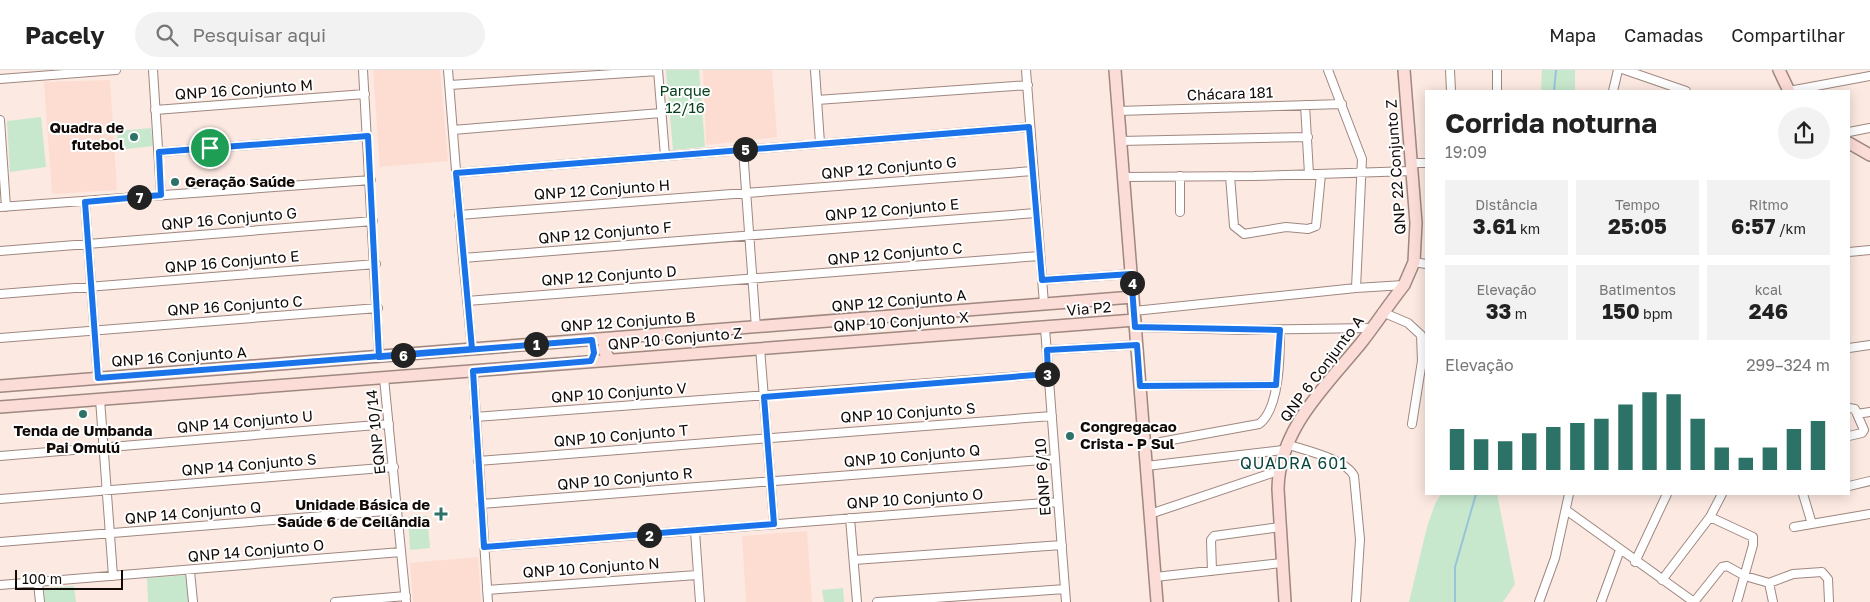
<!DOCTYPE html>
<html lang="pt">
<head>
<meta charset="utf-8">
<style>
  :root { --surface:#fff; --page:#f2f2f2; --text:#222; --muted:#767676; --line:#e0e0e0; --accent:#2d7266 }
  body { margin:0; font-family:"Golos Text",sans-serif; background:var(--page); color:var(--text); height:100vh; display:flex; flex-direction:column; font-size:19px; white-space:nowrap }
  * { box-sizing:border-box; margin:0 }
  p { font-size:16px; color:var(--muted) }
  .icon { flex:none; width:28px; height:28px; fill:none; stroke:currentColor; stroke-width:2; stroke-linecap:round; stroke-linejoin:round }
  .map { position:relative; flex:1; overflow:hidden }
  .drawer { position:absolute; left:1425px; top:20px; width:425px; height:405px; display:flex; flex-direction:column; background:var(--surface); border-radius:0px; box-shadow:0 2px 12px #0003 }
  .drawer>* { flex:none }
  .scale { position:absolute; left:15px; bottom:12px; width:108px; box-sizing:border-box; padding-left:5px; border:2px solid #110a07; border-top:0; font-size:14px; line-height:18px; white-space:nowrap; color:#110a07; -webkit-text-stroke:4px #fff; paint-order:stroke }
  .pin { position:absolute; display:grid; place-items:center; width:42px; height:42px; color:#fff; margin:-21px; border:2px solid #fff; border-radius:50%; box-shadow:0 1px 5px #0007 }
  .km { position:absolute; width:25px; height:25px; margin:-12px; border-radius:50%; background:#222; color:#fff; font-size:14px; line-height:25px; text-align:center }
  .round { display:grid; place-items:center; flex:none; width:52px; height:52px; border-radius:26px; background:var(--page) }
  .overview { display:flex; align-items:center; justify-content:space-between; height:85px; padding:0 20px }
  h1 { font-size:28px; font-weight:700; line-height:38px }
  .stats { display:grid; grid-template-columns:repeat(3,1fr); gap:8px; height:85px; padding:5px 20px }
  .stats div { display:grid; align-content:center; border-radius:0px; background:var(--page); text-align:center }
  .stats b { font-size:21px; font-weight:700 }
  .stats small { font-size:14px; font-weight:400 }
  .stats p { font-size:14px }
  .chart { height:140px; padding:10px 20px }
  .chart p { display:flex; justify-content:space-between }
  .chart svg { width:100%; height:90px; margin-top:5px; stroke:var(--accent); stroke-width:6 }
  header { display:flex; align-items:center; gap:30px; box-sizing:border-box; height:70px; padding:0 25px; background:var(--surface); border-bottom:1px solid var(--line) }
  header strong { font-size:24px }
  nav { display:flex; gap:28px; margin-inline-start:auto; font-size:18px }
  .search { width:350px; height:45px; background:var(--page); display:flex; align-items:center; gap:12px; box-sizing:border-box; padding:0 18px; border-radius:28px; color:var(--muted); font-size:19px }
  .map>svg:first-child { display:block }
</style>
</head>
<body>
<header>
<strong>Pacely</strong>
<div class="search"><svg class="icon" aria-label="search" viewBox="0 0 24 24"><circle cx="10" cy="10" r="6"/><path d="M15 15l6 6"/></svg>Pesquisar aqui</div>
<nav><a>Mapa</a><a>Camadas</a><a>Compartilhar</a></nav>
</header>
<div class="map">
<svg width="1870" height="532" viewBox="0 0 1870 532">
  <rect width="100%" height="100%" fill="#fce9e1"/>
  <path fill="#fdddd1" d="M373,0H440L448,91L380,97Z
    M703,0H772L777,67L706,75Z
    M110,10L117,120L52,124L44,12Z
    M807,461L812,532H746L742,466Z
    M478,487L481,532H413L410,493Z"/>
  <path fill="#c8e8cd" d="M666,0H699L705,77L673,80Z
    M1542,0H1575V21H1541Z
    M41,47L46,97L10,102L7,51Z
    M151,58L153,76L118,80L117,61Z
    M1441,424H1497L1515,514L1503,532H1409L1427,457L1435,434Z
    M427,446L430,478L410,480L408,447Z
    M187,505L189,532H148L147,508Z
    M74,516L76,532H45L44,518Z
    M843,518L844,532H824L822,520Z"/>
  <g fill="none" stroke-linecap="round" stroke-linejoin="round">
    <path stroke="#97c4da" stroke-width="2" d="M1554,21L1556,0
      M1455,532V497L1476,424"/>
    <g stroke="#9e8880" stroke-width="10">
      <path id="street" d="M153,0L161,125
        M363,0L379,287
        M448,0L463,188L472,279
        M658,0L665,86
        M815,0L820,73
        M1026,0L1044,234
        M1328,0L1362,89L1356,218
        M1450,0L1451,21
        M1497,0V21
        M1625,0L1686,21
        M0,9L116,0
        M450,15L658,1
        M1613,21L1618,0
        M1789,21L1870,6
        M817,30L1028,15
        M1305,35L1309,104
        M155,40L365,24
        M1118,41L1342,34
        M0,50L6,137
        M453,60L661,43
        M1849,62L1870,58
        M1120,71L1308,67
        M743,79L756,258
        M159,82L368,66
        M1412,93H1426
        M456,103L1029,57
        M1180,106V142
        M1230,106L1234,156L1244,164L1286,157L1308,159L1316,156L1321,104
        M1123,107L1254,106L1412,101
        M85,132L98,309
        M0,137L371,110
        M459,145L1033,101
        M0,181L373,151
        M1849,182L1870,180
        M463,188L1036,143
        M1414,192L1426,194
        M1042,210L1131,204
        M0,224L376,194
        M467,231L1039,186
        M1134,241L1356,218L1404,215
        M1382,242L1408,253L1421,265L1422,291L1412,354
        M1135,257L1244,260L1372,258
        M1045,258L1066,532
        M0,268L378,238
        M760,278L774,454
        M1849,278L1870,275
        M1047,280L1137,275
        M473,301L488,532
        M384,308L406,532
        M1140,316L1276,315
        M100,329L113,506
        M1849,338L1855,339L1857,344L1870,342
        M475,347L1048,304
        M1849,366L1862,363L1864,360L1857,344
        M1286,374C1304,380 1346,389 1354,406L1360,469L1356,532
        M1144,375L1259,354C1280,339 1280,284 1280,260
        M0,386L389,354
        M478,391L1052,346
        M1146,396L1283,380
        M1849,416L1870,411
        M1803,424L1812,454
        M0,429L394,397
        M481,434L1055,389
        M1566,440L1694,532
        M1150,444L1278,401
        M1710,447L1753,467V475L1737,532
        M850,448L857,532
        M1794,457L1870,444
        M695,461L700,532
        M0,472L398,440
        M484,477L1058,432
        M854,490L1062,475
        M1635,492L1667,424
        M190,501L193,532
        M1212,501L1211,470L1214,466L1280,457
        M1155,507L1282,493
        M1662,510L1710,447L1722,424
        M38,513L40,532
        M1769,513L1773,532
        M0,515L401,482
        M487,520L697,505
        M335,532L406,526
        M877,532L1065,519
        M1539,532L1555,488L1569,424
        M1601,532L1620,480
        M1694,532L1722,497L1727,496L1745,506L1769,513L1793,504L1822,502L1828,509L1829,532"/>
    </g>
    <g stroke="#9e8880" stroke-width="14">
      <path id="secondary" d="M1115,0L1157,532
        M1779,0L1789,21
        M1849,73L1870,85
        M609,269L603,279L610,290
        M0,316L1133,227
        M0,337L1135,250
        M1285,532L1278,419C1279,359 1325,317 1361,273C1376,254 1389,234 1404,215L1414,192L1416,153L1404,0"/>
    </g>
    <use href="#street" stroke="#fff" stroke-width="8"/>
    <use href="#secondary" stroke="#fcdcd7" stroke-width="11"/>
  </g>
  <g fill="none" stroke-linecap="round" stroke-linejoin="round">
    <g stroke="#fff" stroke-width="10">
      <path id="route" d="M210,78L368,66L379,287L592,270L594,283L591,291L473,301L484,477L774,454L764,327L1048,304L1047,280L1137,275L1140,316L1276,315L1280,260L1135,257L1131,204L1042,210L1029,57L456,103L472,279L98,308L85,132L161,125L159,82L210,78"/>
    </g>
    <use href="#route" stroke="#1a73e8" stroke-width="6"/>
  </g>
  <g fill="#2d7266" stroke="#fff" stroke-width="2">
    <circle cx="134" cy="67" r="5"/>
    <circle cx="175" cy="112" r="5"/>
    <circle cx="83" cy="344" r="5"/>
    <circle cx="1070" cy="366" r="5"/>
    <path d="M438.5 436.5h5v5h5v5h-5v5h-5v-5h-5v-5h5z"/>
  </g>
  <g text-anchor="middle" stroke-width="4" stroke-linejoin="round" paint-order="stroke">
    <g font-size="15" fill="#110a07" stroke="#fff">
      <text transform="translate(244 20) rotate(-4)" y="5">QNP 16 Conjunto M</text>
      <text transform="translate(1230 24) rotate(-2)" y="5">Chácara 181</text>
      <text transform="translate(1396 97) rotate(-94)" y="5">QNP 22 Conjunto Z</text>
      <text transform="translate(889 98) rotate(-5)" y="5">QNP 12 Conjunto G</text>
      <text transform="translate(602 120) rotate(-4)" y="5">QNP 12 Conjunto H</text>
      <text transform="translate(892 140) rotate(-5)" y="5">QNP 12 Conjunto E</text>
      <text transform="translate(229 149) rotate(-5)" y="5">QNP 16 Conjunto G</text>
      <text transform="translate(605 163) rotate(-5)" y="5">QNP 12 Conjunto F</text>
      <text transform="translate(895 184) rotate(-5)" y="5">QNP 12 Conjunto C</text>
      <text transform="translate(232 192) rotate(-5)" y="5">QNP 16 Conjunto E</text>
      <text transform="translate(609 206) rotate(-4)" y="5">QNP 12 Conjunto D</text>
      <text transform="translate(899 231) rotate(-5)" y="5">QNP 12 Conjunto A</text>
      <text transform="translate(235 236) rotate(-4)" y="5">QNP 16 Conjunto C</text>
      <text transform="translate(1089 239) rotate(-5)" y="5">Via P2</text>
      <text transform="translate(628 252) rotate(-4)" y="5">QNP 12 Conjunto B</text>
      <text transform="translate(901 252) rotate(-4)" y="5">QNP 10 Conjunto X</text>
      <text transform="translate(675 269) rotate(-5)" y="5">QNP 10 Conjunto Z</text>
      <text transform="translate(179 287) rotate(-4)" y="5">QNP 16 Conjunto A</text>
      <text transform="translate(1322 299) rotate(-53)" y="5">QNP 6 Conjunto A</text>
      <text transform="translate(619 323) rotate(-4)" y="5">QNP 10 Conjunto V</text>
      <text transform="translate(908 343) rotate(-4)" y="5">QNP 10 Conjunto S</text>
      <text transform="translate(245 352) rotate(-5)" y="5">QNP 14 Conjunto U</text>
      <text transform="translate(376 362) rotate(-96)" y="5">EQNP 10/14</text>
      <text transform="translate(621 366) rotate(-5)" y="5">QNP 10 Conjunto T</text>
      <text transform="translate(912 386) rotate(-5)" y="5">QNP 10 Conjunto Q</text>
      <text transform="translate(249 395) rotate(-5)" y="5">QNP 14 Conjunto S</text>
      <text transform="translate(1043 407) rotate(-94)" y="5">EQNP 6/10</text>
      <text transform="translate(625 409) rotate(-5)" y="5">QNP 10 Conjunto R</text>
      <text transform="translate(915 429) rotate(-4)" y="5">QNP 10 Conjunto O</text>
      <text transform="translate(193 443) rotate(-5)" y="5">QNP 14 Conjunto Q</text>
      <text transform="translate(256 481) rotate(-5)" y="5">QNP 14 Conjunto O</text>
      <text transform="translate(591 498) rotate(-4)" y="5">QNP 10 Conjunto N</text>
    </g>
    <g font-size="15" fill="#05401a" stroke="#fff">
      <text x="685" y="26">Parque<tspan x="685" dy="17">12/16</tspan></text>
    </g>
    <g font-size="15" font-weight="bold" fill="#110a07" stroke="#fff" text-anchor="end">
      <text x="124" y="63">Quadra de<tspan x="124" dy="17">futebol</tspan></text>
      <text x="185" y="117" text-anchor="start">Geração Saúde</text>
      <text x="1080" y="362" text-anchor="start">Congregacao<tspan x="1080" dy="17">Crista - P Sul</tspan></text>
      <text x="83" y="366" text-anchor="middle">Tenda de Umbanda<tspan x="83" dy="17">Pai Omulú</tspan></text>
      <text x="430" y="440">Unidade Básica de<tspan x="430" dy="17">Saúde 6 de Ceilândia</tspan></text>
    </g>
    <g font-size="16" letter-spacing="1" fill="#09463d" stroke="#fff">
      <text x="1294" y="399">QUADRA 601</text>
    </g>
  </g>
</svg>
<div class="scale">100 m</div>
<div class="pin" style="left:210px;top:78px;background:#1e9e55"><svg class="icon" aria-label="arrive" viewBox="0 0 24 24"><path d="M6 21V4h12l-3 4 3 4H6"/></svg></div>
<b class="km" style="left:536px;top:274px">1</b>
<b class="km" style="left:649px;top:465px">2</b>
<b class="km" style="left:1047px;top:304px">3</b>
<b class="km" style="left:1132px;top:213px">4</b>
<b class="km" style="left:745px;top:79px">5</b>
<b class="km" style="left:403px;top:285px">6</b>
<b class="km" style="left:139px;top:127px">7</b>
<section class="drawer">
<div class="overview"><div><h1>Corrida noturna</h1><p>19:09</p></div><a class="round"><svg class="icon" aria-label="share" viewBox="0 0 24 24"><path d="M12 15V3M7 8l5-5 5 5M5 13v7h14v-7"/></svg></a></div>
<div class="stats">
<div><p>Distância</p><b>3.61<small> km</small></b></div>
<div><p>Tempo</p><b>25:05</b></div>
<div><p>Ritmo</p><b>6:57<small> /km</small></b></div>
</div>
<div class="stats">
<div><p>Elevação</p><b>33<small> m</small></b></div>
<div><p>Batimentos</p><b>150<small> bpm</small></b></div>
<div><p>kcal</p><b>246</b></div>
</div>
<div class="chart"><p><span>Elevação</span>299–324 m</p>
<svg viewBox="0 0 160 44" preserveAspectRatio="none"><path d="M5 44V24M15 44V29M25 44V30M35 44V26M45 44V23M55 44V21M65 44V19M75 44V12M85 44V6M95 44V7M105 44V19M115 44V33M125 44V38M135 44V33M145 44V24M155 44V20"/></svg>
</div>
</section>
</div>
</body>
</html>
